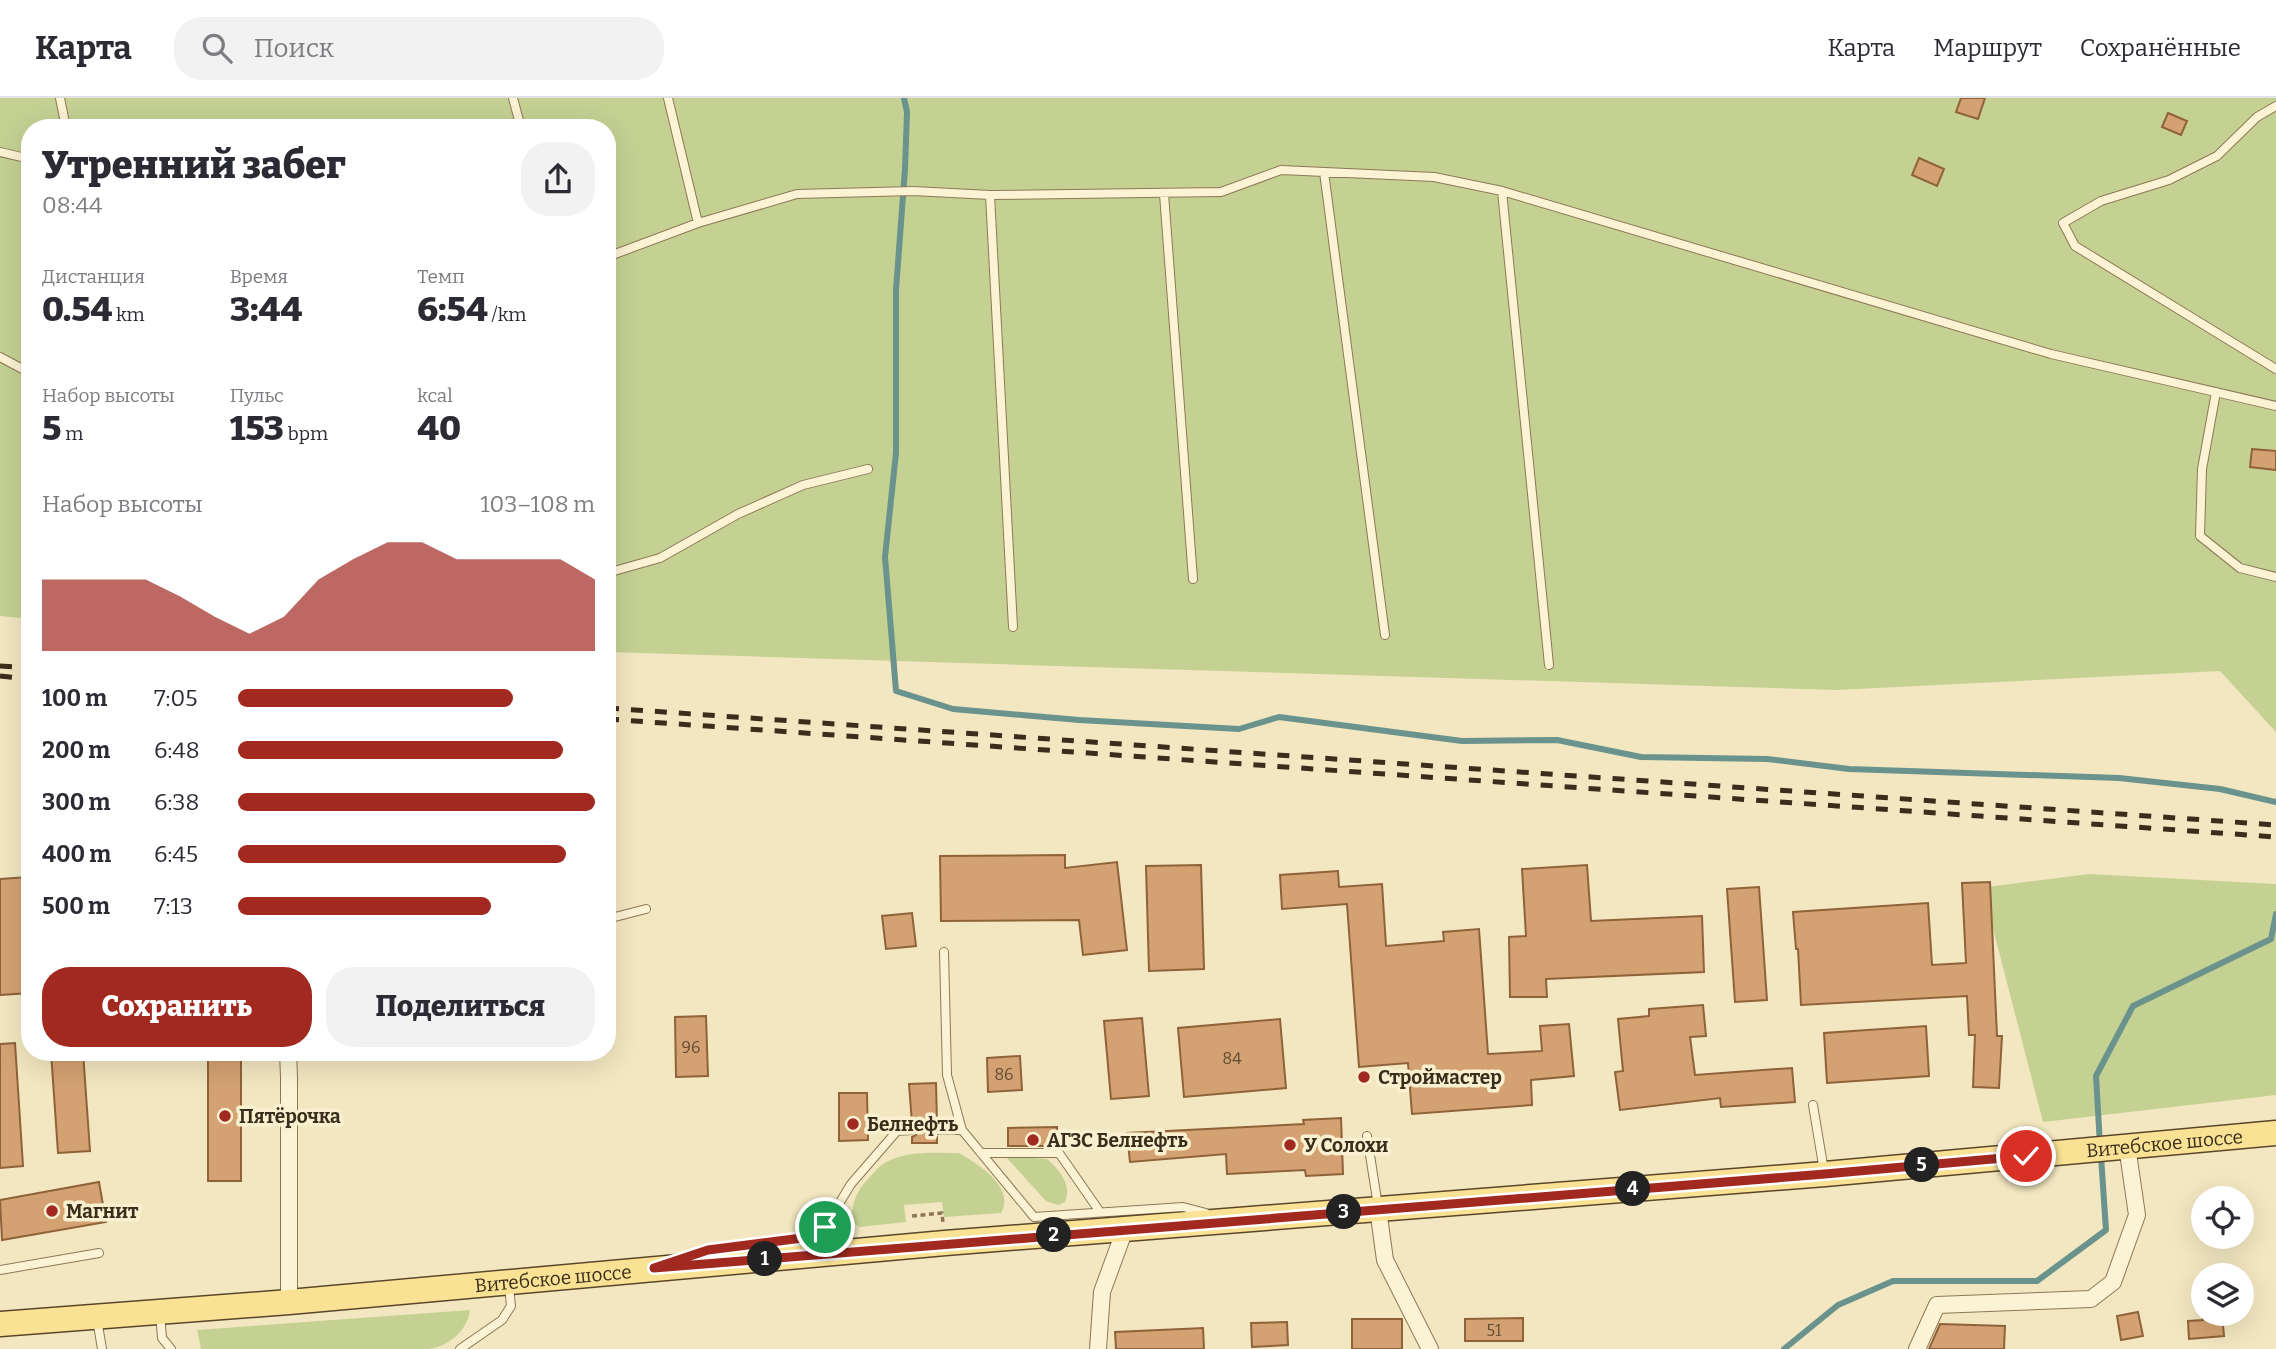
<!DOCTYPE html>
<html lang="ru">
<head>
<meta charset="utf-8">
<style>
  :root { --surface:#fff; --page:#f2f2f3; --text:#2b2b33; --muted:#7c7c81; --line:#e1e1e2; --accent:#a22920 }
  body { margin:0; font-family:Bitter,serif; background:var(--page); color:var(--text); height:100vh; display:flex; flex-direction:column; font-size:26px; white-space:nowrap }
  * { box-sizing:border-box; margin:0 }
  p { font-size:23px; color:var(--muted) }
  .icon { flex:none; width:38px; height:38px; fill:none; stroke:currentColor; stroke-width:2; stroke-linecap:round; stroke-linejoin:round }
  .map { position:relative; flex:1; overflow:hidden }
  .sheet { position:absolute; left:21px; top:21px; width:595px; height:942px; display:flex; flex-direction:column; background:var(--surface); border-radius:28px; box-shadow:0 7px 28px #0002 }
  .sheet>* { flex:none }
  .tools { position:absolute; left:2191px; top:1088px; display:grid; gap:14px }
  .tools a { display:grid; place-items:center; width:63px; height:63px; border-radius:50%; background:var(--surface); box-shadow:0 7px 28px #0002; font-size:35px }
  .pin { position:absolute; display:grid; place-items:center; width:60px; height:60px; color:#fff; margin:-30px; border:4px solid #fff; border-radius:50%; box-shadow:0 2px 7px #0007 }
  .km { position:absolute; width:35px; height:35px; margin:-18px; border-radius:50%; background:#222; color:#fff; font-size:19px; line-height:35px; text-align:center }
  .round { display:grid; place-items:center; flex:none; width:74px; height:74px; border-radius:28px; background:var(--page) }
  .head { display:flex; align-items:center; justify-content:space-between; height:119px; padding:0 21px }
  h1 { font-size:38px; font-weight:800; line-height:52px }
  .metrics { display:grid; grid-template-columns:repeat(3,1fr); gap:10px; height:119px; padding:7px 21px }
  .metrics div { display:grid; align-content:center }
  .metrics b { font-size:35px; font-weight:800 }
  .metrics small { font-size:19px; font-weight:400 }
  .metrics p { font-size:19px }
  .chart { height:196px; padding:14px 21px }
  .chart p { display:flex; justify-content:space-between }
  .chart svg { width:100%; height:126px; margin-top:7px; fill:var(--accent); opacity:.7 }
  .cta { display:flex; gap:14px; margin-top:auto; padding:14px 21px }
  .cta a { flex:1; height:80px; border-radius:28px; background:var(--accent); color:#fff; font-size:28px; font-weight:800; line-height:80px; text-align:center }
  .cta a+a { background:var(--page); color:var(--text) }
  ul { padding:0 21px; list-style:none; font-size:23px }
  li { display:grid; grid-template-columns:112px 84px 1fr; align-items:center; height:52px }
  li i { height:18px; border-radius:9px; background:var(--accent) }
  header { display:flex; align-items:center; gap:42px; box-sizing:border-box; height:98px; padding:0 35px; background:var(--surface); border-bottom:2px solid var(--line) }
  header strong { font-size:33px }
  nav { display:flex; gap:38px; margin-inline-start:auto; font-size:24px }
  .search { width:490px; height:63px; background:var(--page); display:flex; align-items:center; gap:18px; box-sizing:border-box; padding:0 24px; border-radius:28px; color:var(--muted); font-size:26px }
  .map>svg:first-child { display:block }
</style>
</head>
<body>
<header>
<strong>Карта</strong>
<div class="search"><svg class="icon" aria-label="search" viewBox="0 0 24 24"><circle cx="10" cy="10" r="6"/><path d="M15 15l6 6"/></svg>Поиск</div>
<nav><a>Карта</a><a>Маршрут</a><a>Сохранённые</a></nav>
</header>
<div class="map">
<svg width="2276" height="1251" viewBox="0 0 2276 1251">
  <rect width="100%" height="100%" fill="#f2e7c0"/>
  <path fill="#c5d193" d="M0,0H2276V634L2220,573L1837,592L607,554V30H30V521L0,518Z
    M2089,776L2276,786V997L2043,1024L1989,815L1962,804L1971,791Z
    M959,1055C978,1066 1016,1089 1001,1115L944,1119L942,1104L904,1107L906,1124L859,1129L852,1123C851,1107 856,1094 867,1082C872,1077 877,1070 883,1066C904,1052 935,1055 959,1055Z
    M1005,1058L1047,1061C1060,1073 1072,1086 1065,1104L1058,1107L1046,1103Z
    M470,1212C467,1233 450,1247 430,1251H201L197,1232Z"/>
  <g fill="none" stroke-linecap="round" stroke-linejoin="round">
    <path stroke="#69938c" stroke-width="6" d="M904,0L907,14L905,71L896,192V355L885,459L896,593L953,611L1079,622L1239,631L1279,619L1462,643L1557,642L1641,659L1767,661L1849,671L2119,680L2220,691L2276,704
      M2100,1047L2096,978L2133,908L2271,841L2276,816
      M1784,1251L1838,1207L1893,1183H2037L2106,1132L2101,1058"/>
  </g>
  <path fill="#d4a272" stroke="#8f6239" stroke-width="2" d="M1961,0H1985L1978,21L1956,14Z
    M2168,15L2187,23L2181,37L2162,29Z
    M1919,60L1944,71L1937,88L1912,77Z
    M2252,351L2276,353V372L2250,369Z
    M1065,757V770L1117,764L1127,852L1083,857L1079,822L941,823L940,758Z
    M1201,767L1204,871L1149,873L1146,768Z
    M1587,767L1591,823L1702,818L1704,874L1546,881L1547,899H1510L1509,839L1526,838L1522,771Z
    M1338,773L1339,789L1382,786L1386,848L1444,843L1443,834L1479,831L1488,956L1542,953L1540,928L1569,926L1574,978L1531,982L1532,1007L1412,1016L1408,965L1359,969L1347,806L1282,811L1280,777Z
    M28,779L30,895L0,897V781Z
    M1990,784L1997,938H2002L1999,990L1973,989L1975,937H1969L1967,898L1801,907L1798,851H1796L1793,814L1928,805L1932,867L1966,865L1962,785Z
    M1759,789L1767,902L1735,904L1727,791Z
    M912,815L916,848L886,851L882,818Z
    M1703,907L1706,938L1690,939L1695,977L1792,970L1795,1004L1721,1009L1720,1000L1620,1012L1615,974L1623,973L1618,921L1649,918V911Z
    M706,918L708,978L676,979L675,919Z
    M1142,920L1149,998L1111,1001L1104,923Z
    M1280,921L1286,990L1184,999L1178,930Z
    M1926,928L1929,978L1827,985L1824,935Z
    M15,945L23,1068L0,1070V946Z
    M51,954H83L90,1053L58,1055Z
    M208,954H241V1083H208Z
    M1020,958L1022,992L988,994L987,960Z
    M936,985L937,1025L932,1028L931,1033L937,1039V1045H912V1039L916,1037L919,1032L917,1028L912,1025L909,986Z
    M839,995H867L868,1042L839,1043Z
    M1341,1020L1343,1076L1306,1078L1305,1072L1227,1076L1226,1056L1130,1064L1127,1035L1304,1026L1303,1022Z
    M1057,1029V1048H1008V1030Z
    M99,1084L106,1124L2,1142L0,1102Z
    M2138,1214L2143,1238L2121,1242L2117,1218Z
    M2202,1216H2222L2224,1238L2189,1241L2188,1223L2203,1222Z
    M1523,1220V1243H1465V1221Z
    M1352,1221H1402V1251H1352Z
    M1287,1224L1288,1247L1252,1249L1251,1225Z
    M1940,1226L2005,1228L2004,1251H1929Z
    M1203,1230L1204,1251H1116L1115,1234Z"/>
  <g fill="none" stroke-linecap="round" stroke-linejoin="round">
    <g stroke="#8d7856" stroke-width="10">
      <path id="lane" d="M60,0L66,30
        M513,0L521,30
        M668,0L698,125
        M2276,8L2257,19L2217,58L2169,82L2101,103L2063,125L2075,148L2276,271
        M0,54L30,61
        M1324,74L1385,537
        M1502,93L1549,567
        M1164,96L1193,481
        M990,97L1013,529
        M607,159L698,125L797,96L913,93L990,97L1221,94L1281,72L1434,79L1502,93L2051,256L2276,308
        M0,259L30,275
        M2216,294L2202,371L2200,438L2240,470L2276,479
        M607,475L660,460L738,416L803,387L868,371
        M607,821L646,811
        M944,854L947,977L962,1032
        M1813,1007L1824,1073
        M937,1032H962L1034,1119L1183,1109L1206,1115
        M1367,1038L1378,1108
        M981,1055H1059L1100,1114
        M692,1158L708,1152L810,1139L825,1129L851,1086L897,1033L912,1032
        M0,1172L99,1155
        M160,1215L162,1240L171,1251
        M97,1221L102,1251
        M460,1251L502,1222L511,1208L509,1188"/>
    </g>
    <g stroke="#8d7856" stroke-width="18">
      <path id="street" d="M288,954L289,979V1204
        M1378,1111L1385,1162L1430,1251
        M1098,1251L1102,1194L1125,1131
        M1917,1251L1937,1207L2091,1201L2113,1184L2137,1117L2127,1048"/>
    </g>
    <g stroke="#5a452b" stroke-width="27">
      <g id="primary">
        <path id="s1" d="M0,1226L289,1204L945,1145L1825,1076L2276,1035"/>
      </g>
    </g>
    <path stroke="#8d7856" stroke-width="3.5" stroke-dasharray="5 3.5" stroke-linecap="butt" d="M912,1118L942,1115L943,1125"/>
    <use href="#lane" stroke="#fcf3d4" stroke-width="8"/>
    <use href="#street" stroke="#fcf3d4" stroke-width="16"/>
    <use href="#primary" stroke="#f9e294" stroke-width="24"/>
    <path stroke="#3b2d1c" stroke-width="5" stroke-dasharray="12 12" stroke-linecap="butt" d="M0,568L30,570
      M0,578L30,581
      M607,610L2276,727
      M607,621L2276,739"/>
  </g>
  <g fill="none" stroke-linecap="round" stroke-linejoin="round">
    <g stroke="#fff" stroke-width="14">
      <path id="route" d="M825,1129L810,1139L708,1152L654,1170L1825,1076L2026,1058"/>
    </g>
    <use href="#route" stroke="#a22920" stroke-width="9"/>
  </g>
  <g fill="#a22920" stroke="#f9f0d0" stroke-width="2.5">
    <circle cx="1364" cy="979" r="7"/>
    <circle cx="225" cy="1018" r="7"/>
    <circle cx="853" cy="1026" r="7"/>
    <circle cx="1033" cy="1042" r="7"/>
    <circle cx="1290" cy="1047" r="7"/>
    <circle cx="52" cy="1113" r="7"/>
  </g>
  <g text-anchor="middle" stroke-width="7" stroke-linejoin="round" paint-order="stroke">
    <g font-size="16" fill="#614a32">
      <text x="691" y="955">96</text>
      <text x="1232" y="966">84</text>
      <text x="1004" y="982">86</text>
      <text x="1494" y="1238">51</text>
    </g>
    <g font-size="19" font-weight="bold" fill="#3b2d1c" stroke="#f9f0d0" text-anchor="start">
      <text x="1378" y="986">Строймастер</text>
      <text x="239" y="1025">Пятёрочка</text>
      <text x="867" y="1033">Белнефть</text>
      <text x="1047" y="1049">АГЗС Белнефть</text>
      <text x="1304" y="1054">У Солохи</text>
      <text x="66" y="1120">Магнит</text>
    </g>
    <g font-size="19" fill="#3b2d1c" stroke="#f9f0d0">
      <text dy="7" stroke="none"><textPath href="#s1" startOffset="2172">Витебское шоссе</textPath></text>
      <text dy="7" stroke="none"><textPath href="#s1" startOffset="555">Витебское шоссе</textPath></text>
    </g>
  </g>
</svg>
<div class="tools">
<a><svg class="icon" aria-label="locate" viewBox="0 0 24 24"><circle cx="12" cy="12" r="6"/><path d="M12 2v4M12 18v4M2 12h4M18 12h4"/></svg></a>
<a><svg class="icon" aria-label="layers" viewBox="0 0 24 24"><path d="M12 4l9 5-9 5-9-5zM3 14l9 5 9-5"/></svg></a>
</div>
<div class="pin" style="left:825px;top:1129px;background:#1e9e55"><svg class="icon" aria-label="arrive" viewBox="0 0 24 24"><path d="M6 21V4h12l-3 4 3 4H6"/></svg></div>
<div class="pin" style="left:2026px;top:1058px;background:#d93025"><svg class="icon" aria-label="check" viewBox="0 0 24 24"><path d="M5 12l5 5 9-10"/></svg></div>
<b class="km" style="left:765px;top:1161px">1</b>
<b class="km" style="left:1054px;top:1137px">2</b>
<b class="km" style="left:1344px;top:1114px">3</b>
<b class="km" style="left:1633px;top:1091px">4</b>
<b class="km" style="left:1922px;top:1067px">5</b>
<section class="sheet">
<div class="head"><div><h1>Утренний забег</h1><p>08:44</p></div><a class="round"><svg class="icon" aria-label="share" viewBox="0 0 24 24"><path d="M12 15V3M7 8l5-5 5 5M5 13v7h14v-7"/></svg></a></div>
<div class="metrics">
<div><p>Дистанция</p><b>0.54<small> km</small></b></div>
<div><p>Время</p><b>3:44</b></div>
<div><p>Темп</p><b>6:54<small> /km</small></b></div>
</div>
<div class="metrics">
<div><p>Набор высоты</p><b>5<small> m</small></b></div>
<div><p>Пульс</p><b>153<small> bpm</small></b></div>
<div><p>kcal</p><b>40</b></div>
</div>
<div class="chart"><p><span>Набор высоты</span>103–108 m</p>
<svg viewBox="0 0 160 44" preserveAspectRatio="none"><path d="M0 44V19L10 19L20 19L30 19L40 25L50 32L60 38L70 32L80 19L90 12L100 6L110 6L120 12L130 12L140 12L150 12L160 19V44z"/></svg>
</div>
<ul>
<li><b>100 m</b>7:05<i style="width:77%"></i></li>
<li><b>200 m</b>6:48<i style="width:91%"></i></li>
<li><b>300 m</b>6:38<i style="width:100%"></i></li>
<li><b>400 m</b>6:45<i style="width:92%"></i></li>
<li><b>500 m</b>7:13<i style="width:71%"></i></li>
</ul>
<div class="cta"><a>Сохранить</a><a>Поделиться</a></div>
</section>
</div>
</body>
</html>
